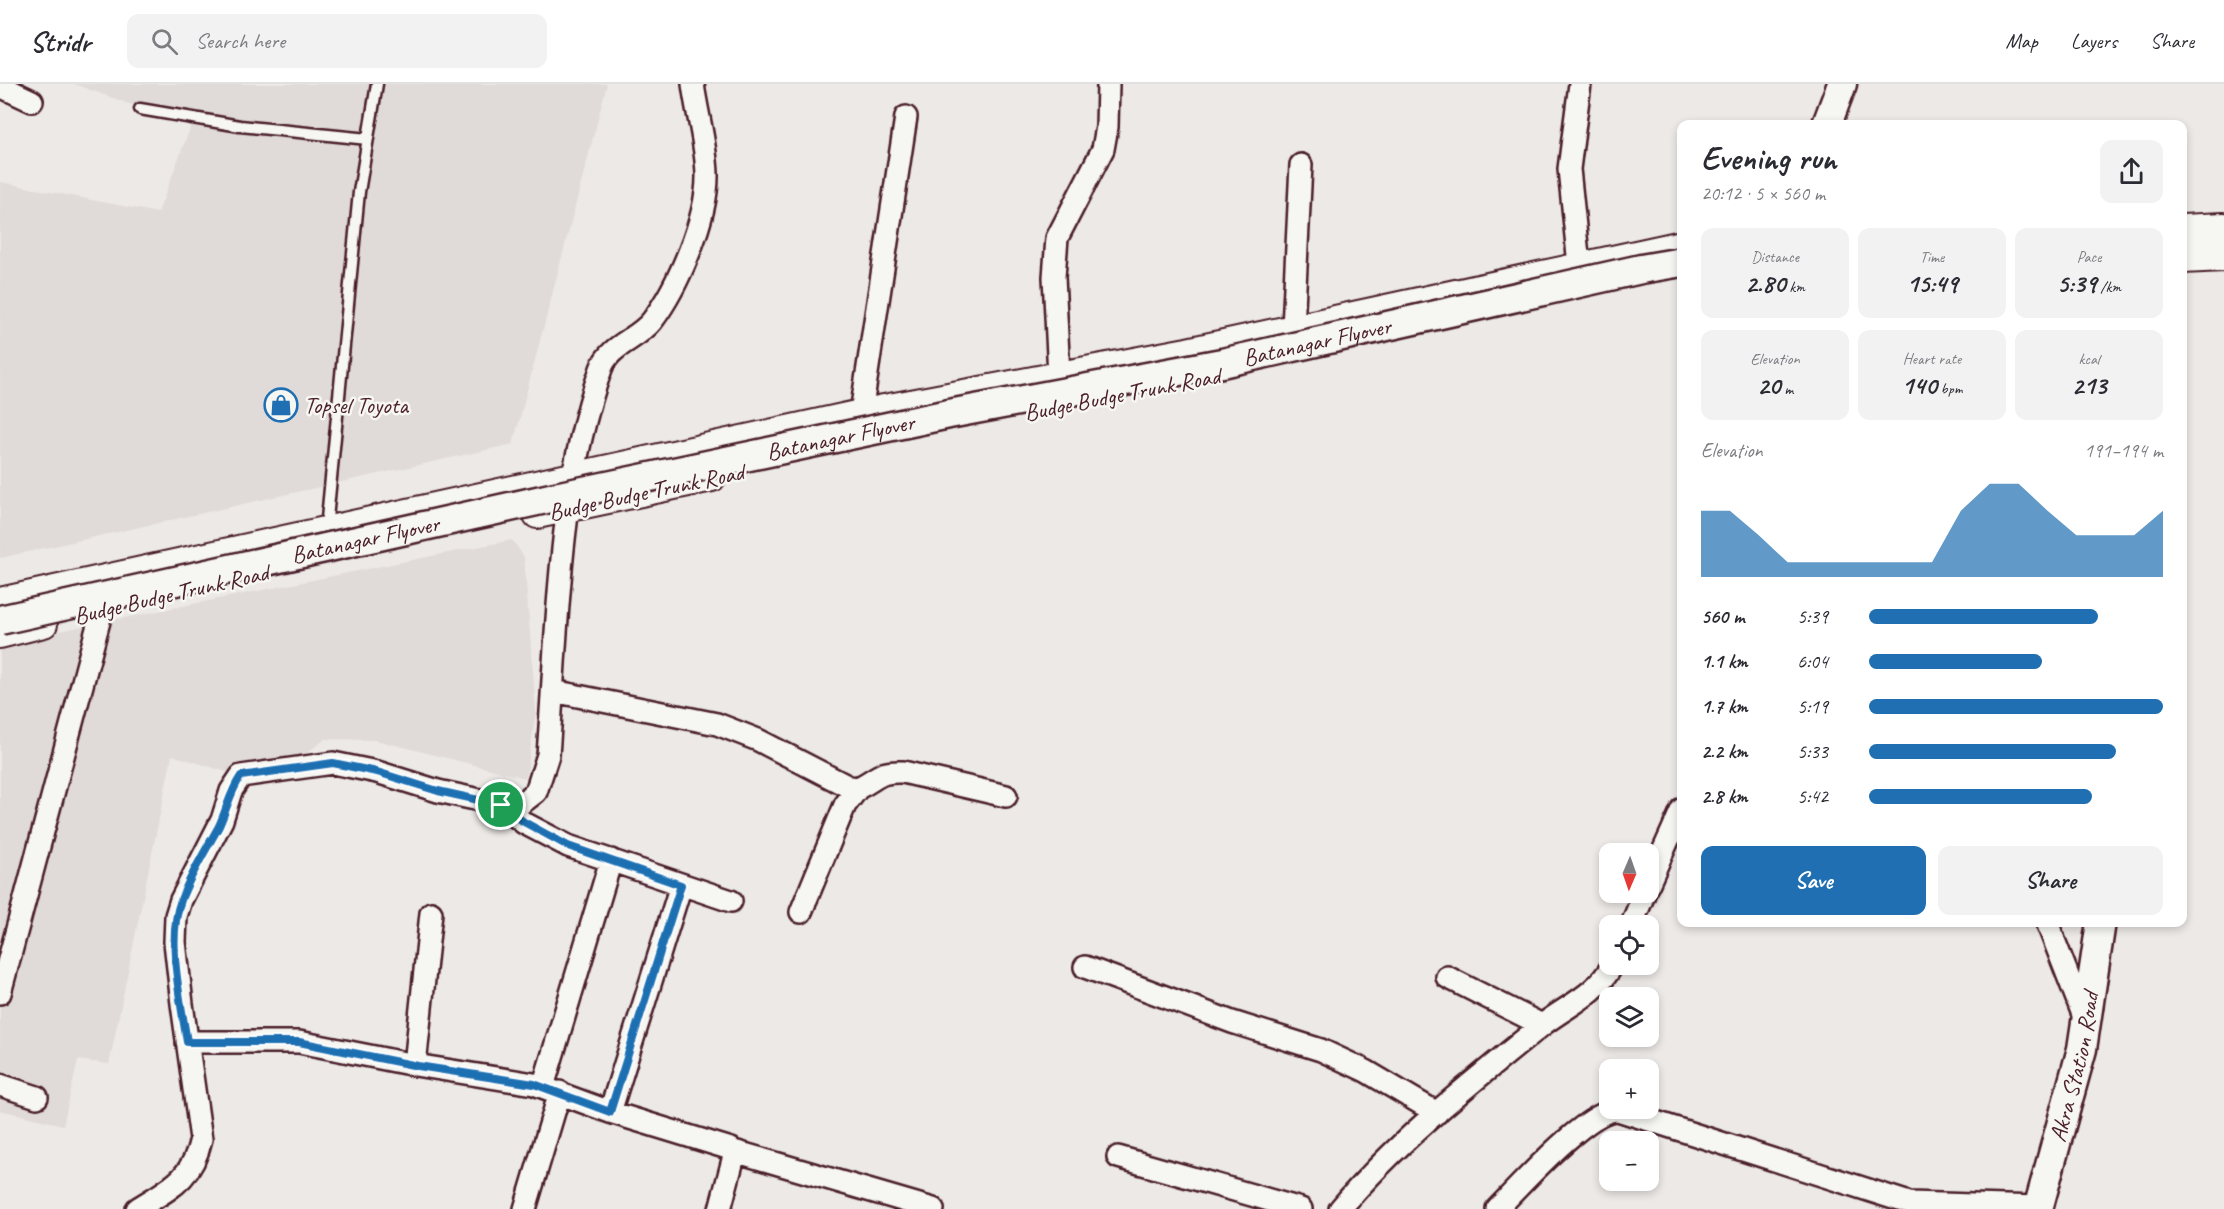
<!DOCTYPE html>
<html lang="en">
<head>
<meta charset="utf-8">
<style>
  :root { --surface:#fff; --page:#f2f2f3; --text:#2b2b33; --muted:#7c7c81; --line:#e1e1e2; --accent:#1f6fb2 }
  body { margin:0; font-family:Caveat,sans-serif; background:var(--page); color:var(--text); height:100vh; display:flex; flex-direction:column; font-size:22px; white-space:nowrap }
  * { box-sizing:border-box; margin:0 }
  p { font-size:20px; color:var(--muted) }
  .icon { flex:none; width:33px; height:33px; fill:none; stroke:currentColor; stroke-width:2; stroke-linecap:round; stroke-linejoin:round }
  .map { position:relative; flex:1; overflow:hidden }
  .drawer { position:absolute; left:1677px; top:36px; width:510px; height:807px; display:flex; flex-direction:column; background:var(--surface); border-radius:12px; box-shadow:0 3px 9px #0003 }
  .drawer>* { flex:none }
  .needle { width:39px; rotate:182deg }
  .tools { position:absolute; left:1599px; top:759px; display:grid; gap:12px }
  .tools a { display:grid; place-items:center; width:60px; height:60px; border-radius:12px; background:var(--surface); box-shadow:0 3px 9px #0003; font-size:30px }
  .pin { position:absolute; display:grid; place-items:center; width:51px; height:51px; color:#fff; margin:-26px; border:3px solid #fff; border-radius:50%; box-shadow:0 2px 6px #0007 }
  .round { display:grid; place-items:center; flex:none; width:63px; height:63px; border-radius:12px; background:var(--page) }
  .head { display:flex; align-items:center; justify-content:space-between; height:102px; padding:0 24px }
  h1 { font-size:33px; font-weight:700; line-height:45px }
  .metrics { display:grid; grid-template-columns:repeat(3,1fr); gap:9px; height:102px; padding:6px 24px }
  .metrics div { display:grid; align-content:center; border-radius:12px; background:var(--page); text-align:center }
  .metrics b { font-size:26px; font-weight:700 }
  .metrics small { font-size:16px; font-weight:400 }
  .metrics p { font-size:16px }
  .chart { height:168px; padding:12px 24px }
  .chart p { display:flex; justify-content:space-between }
  .chart svg { width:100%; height:108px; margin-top:6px; fill:var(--accent); opacity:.7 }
  .cta { display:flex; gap:12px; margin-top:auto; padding:12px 24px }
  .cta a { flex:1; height:69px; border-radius:12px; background:var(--accent); color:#fff; font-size:24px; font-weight:700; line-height:69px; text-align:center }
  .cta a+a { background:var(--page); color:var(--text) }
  ul { padding:0 24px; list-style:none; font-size:20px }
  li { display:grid; grid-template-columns:96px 72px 1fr; align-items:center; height:45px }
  li i { height:15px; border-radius:8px; background:var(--accent) }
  header { display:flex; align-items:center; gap:36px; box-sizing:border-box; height:84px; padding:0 30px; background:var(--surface); border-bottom:2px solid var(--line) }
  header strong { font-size:28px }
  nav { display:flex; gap:33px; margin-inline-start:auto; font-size:21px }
  .search { width:420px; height:54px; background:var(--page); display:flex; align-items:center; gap:15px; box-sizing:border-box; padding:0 21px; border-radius:12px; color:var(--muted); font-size:22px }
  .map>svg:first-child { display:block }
</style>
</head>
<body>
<header>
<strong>Stridr</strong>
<div class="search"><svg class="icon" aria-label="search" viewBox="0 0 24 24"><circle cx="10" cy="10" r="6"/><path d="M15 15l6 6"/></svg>Search here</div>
<nav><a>Map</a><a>Layers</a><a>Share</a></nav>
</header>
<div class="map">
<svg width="2224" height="1125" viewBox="0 0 2224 1125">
  <rect width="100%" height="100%" fill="#ece9e6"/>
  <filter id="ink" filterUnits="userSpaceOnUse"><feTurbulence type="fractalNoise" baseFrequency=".0167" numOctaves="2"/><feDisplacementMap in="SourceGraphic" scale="12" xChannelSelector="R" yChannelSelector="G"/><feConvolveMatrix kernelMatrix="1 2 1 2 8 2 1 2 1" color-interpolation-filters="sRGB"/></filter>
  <g filter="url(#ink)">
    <path fill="#e0dad8" d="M74,0H607L513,360L0,474V98L158,129L191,42Z
      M512,456L524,473L536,628L526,694L376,656L325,655L266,700L172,671L109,980L78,976L63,1041L0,1026V559Z"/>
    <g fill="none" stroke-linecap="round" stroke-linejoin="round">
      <g stroke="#4a1f2b" stroke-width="15">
        <path id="service" d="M140,25L240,42L368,55
          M326,445L359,108L377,0"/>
      </g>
      <g stroke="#4a1f2b" stroke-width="26">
        <path id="minor" d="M0,2L32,17
          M1579,181L1569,85L1580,0
          M1293,244L1301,81
          M1059,291L1054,193L1057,154L1103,65L1107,43L1108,0
          M861,329L906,33
          M553,607L717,640L758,656L849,703L858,704C879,694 877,687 903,688L1006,712
          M501,721L524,739L568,762L731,817
          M1648,801L1682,725
          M801,828L845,721L858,704
          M431,829L415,981L534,1000L610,1028L731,1065L734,1072L720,1125
          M2047,838L2086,938
          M1631,842L1645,808
          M1085,883L1232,938L1321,966L1366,987L1437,1029
          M1447,893L1542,941
          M0,909L102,526
          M187,958H299L415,981
          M0,1001L37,1013
          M543,1003L611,776
          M610,1028L681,801
          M734,1067L933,1125
          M1118,1073L1301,1125
          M137,1125C170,1104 192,1096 201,1055L182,920L175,858L176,832L181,816L222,736L231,707L241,692L333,679L377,688L438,707L507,722L523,718L536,708L548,671C558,542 557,409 601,285C609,261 637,256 652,237C678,203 708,133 707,90C706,59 697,30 693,0
          M525,1125L560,1008
          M1340,1125C1398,1056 1471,999 1541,942C1566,922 1597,911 1613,880
          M1497,1125C1520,1102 1588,1025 1618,1026L1909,1119L2038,1123"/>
      </g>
      <g stroke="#4a1f2b" stroke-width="30">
        <path id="tertiary" d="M2182,144L2224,142
          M2182,176L2224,174
          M537,431L712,394
          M0,517L884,324L1187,267L1682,160
          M0,551L44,540"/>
      </g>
      <g stroke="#4a1f2b" stroke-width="33">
        <g id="secondary">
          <path d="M1827,40L1842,0"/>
          <path d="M2182,162L2224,160"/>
          <path id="s1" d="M2038,1125L2082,965L2101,838"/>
        </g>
      </g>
      <use href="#service" stroke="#f6f6f2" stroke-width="10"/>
      <use href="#minor" stroke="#f6f6f2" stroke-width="21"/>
      <use href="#tertiary" stroke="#f6f6f2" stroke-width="26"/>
      <use href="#secondary" stroke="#f6f6f2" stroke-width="28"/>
      <g stroke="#4a1f2b" stroke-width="33" stroke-linecap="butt">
        <g id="secondary-bridge">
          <path id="s2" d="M0,536L555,413L949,330L1222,279L1641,185L1682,178"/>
        </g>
      </g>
      <use href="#secondary-bridge" stroke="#f6f6f2" stroke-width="28"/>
    </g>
  </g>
  <g fill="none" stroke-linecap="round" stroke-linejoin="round" filter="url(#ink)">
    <g stroke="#fff" stroke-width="12">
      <path id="route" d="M333,679L377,688L438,707L501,721L524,738L568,762L681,801L610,1028L534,1000L418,982L299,958H187C181,918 166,855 181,816C190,791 206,766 219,742C227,725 230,708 241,692Z"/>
    </g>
    <use href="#route" stroke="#1f6fb2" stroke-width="8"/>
  </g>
  <defs>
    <g id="shop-ring" transform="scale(1.725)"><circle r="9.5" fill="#f6f6f2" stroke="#1f6fb2" stroke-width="1.5"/><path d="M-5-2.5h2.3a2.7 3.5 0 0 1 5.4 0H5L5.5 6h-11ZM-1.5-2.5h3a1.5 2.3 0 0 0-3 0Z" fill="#1f6fb2"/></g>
  </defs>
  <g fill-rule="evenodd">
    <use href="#shop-ring" x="281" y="321"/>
  </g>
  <g text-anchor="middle" stroke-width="5" stroke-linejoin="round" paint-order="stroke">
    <g font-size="24" fill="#4a1f2b" stroke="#f6f6f2">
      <text dy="8" stroke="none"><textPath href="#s2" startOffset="1346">Batanagar Flyover</textPath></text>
      <text transform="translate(1122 310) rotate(-11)" y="8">Budge Budge Trunk Road</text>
      <text dy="8" stroke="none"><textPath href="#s2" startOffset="860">Batanagar Flyover</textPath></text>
      <text transform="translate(646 408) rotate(-12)" y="8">Budge Budge Trunk Road</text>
      <text dy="8" stroke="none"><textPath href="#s2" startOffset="374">Batanagar Flyover</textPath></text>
      <text transform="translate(171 510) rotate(-13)" y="8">Budge Budge Trunk Road</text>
      <text dy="8" stroke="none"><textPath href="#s1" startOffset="147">Akra Station Road</textPath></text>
    </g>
    <g font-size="24" fill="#4a1f2b" stroke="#f6f6f2" text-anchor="start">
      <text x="304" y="329">Topsel Toyota</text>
    </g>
  </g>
</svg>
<div class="tools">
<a><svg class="needle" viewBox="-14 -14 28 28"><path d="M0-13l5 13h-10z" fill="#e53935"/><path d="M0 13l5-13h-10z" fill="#7c7c81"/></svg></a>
<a><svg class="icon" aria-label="locate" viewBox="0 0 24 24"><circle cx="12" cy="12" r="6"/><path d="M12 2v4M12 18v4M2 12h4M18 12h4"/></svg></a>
<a><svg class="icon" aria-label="layers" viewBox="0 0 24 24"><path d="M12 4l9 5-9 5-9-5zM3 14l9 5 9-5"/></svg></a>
<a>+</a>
<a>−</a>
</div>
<div class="pin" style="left:501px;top:721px;background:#1e9e55"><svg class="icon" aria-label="arrive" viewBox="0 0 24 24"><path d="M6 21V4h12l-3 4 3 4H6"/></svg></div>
<section class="drawer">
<div class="head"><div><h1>Evening run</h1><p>20:12 · 5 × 560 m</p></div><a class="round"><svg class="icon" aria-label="share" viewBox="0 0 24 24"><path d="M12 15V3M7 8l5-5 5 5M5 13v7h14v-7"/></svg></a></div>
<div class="metrics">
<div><p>Distance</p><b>2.80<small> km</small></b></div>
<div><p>Time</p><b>15:49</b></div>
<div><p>Pace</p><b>5:39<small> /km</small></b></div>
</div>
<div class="metrics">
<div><p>Elevation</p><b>20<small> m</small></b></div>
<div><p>Heart rate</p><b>140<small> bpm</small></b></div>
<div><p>kcal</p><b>213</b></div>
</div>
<div class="chart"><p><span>Elevation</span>191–194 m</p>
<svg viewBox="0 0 160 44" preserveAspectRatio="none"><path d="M0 44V17L10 17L20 27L30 38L40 38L50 38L60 38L70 38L80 38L90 17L100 6L110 6L120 17L130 27L140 27L150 27L160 17V44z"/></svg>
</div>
<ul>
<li><b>560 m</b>5:39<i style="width:78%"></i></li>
<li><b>1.1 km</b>6:04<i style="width:59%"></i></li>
<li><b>1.7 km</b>5:19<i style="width:100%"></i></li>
<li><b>2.2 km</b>5:33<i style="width:84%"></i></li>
<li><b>2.8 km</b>5:42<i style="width:76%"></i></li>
</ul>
<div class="cta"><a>Save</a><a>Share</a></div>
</section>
</div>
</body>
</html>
